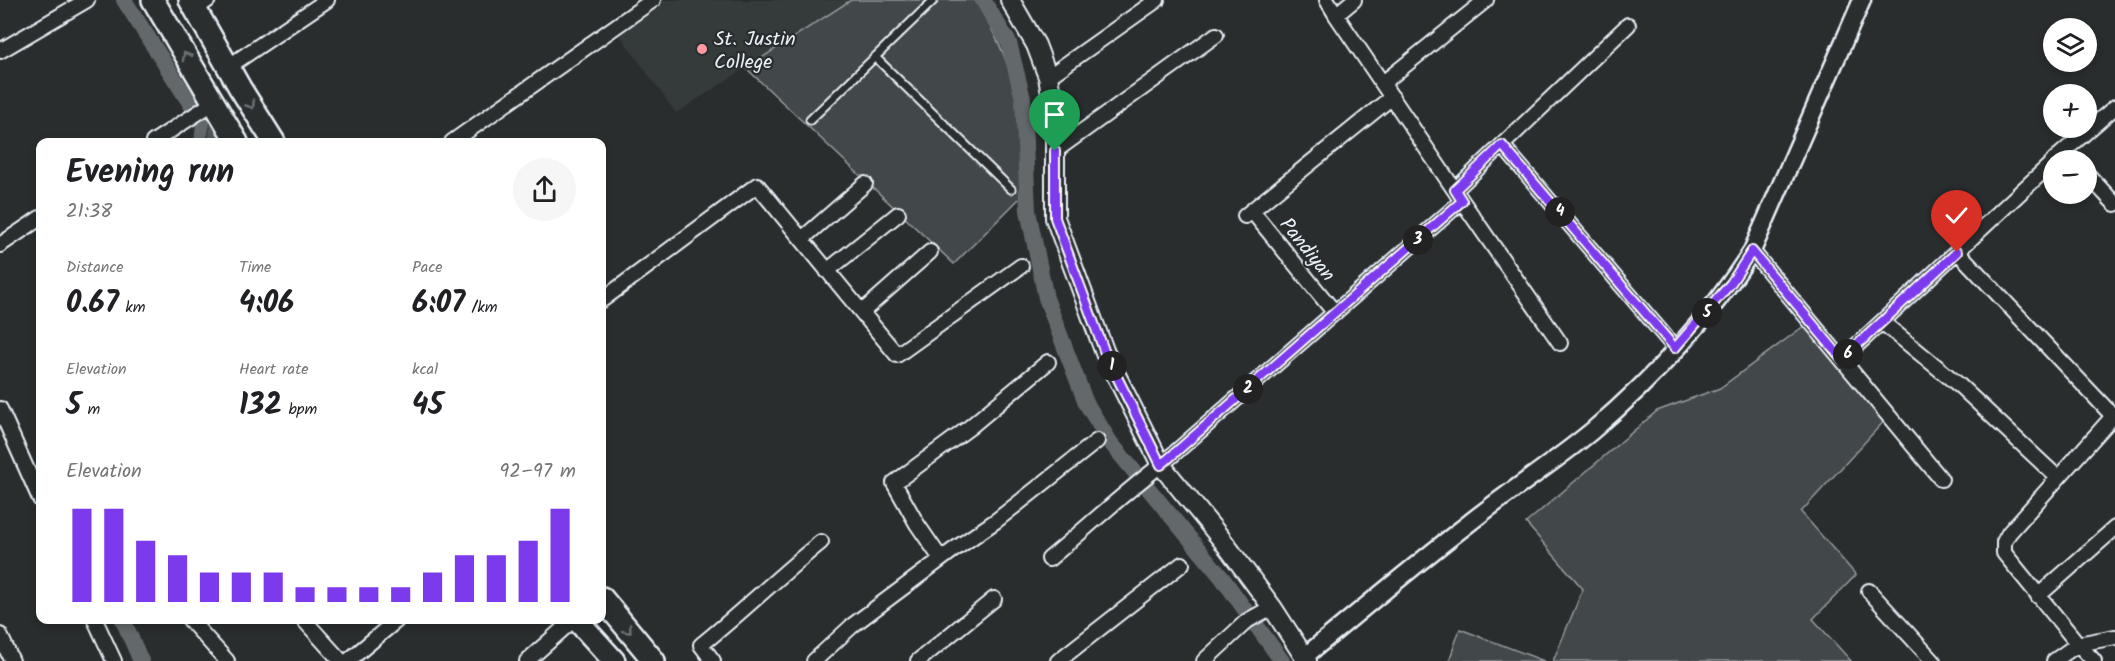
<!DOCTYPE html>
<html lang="en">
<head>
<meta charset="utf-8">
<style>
  :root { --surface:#fff; --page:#f6f6f6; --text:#202124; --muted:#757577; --accent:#7c3aed }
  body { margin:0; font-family:Kalam,sans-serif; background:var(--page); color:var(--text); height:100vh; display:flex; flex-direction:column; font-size:22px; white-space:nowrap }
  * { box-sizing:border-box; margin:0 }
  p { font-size:20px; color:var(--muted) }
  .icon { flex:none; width:33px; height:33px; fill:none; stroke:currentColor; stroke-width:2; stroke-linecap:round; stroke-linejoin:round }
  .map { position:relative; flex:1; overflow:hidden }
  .details { position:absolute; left:36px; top:138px; width:570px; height:486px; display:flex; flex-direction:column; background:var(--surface); border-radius:12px; box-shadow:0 3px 9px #0003 }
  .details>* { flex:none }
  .fabs { position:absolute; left:2043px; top:18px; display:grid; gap:12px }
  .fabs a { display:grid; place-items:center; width:54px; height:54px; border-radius:50%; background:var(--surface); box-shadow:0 3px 9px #0003; font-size:30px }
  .pin { position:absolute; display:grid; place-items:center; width:51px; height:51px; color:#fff; margin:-62px -26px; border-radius:50% 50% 50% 0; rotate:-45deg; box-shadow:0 0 6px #0007 }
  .pin .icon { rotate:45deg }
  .km { position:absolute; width:30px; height:30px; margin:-15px; border-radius:50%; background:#222; color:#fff; font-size:16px; line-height:30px; text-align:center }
  .round { display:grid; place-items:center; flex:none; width:63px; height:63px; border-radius:32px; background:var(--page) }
  .headline { display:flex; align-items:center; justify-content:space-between; height:102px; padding:0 30px }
  h1 { font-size:33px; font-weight:600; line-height:45px }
  .metrics { display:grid; grid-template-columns:repeat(3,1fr); gap:9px; height:102px; padding:6px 30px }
  .metrics div { display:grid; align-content:center }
  .metrics b { font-size:30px; font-weight:600 }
  .metrics small { font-size:16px; font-weight:400 }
  .metrics p { font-size:16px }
  .chart { height:168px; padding:12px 30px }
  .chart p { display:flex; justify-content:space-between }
  .chart svg { width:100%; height:108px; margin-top:6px; stroke:var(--accent); stroke-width:6 }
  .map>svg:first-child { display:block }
</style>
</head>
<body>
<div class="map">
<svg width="2115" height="661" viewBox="0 0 2115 661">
  <rect width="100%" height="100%" fill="#2a2d2e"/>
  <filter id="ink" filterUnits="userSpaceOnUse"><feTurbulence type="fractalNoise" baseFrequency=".0167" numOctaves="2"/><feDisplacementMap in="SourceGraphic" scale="12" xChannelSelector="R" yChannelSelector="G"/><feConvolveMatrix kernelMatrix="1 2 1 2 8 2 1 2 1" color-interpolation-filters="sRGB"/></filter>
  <g filter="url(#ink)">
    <path fill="#363a3b" d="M662,0H851L676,113L617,31Z"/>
    <path fill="#424648" stroke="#959ca0" stroke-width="1.5" d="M851,0H975C991,27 1008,57 1014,88C1022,123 1019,162 1020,198L954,264L746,68Z
      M1808,323L1887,418L1801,512L1856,575L1813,619L1851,661H1553L1583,589L1526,523L1657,411L1720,388Z
      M1460,629L1544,661H1449Z"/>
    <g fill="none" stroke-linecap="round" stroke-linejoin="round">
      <path stroke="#63686b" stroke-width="16" d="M124,0L204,125L202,142
        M983,0L1009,43L1023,99L1028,211L1046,298L1086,403L1110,442L1223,579L1282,661
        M123,620L141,661"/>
    </g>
    <path fill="#535759" stroke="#3a3d3e" stroke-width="1.5" d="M214,107L235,142H207Z"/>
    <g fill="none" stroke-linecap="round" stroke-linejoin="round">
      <g stroke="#e8f1f8" stroke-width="11">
        <path id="service" d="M875,57L1011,189
          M810,120L934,0"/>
      </g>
      <g stroke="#e8f1f8" stroke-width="18">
        <path id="minor" d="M1327,0L1336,15
          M195,9L208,0
          M0,51L87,0
          M228,67L327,0
          M1048,77L1157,0
          M1383,83L1486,0
          M153,142L213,103
          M452,142L653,0
          M1502,145L1675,348
          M1055,151L1216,35
          M2054,160L2115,107
          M2086,173L2115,204
          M1455,190L1628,25
          M1462,201L1560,343
          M1252,211L1335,313
          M1245,216L1392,97
          M802,239L865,184
          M0,245L40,218
          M1752,251L1941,479
          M1957,251L2113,416
          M827,271L898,214
          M602,300L757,185L897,355L1021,266
          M862,312L930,252
          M1882,322L1960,386L2057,477
          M1842,359L2054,161
          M0,409L40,499
          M941,559L917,524L894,483L970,427L1048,362
          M1049,559C1087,528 1122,494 1161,465L1462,201L1336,15L1354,0
          M1869,591L1933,661
          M2038,596L2115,528
          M95,620L114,661
          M190,620L227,661
          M304,620L341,661
          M0,635L12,661
          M348,661L397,620
          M527,661L573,620
          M713,661L701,645C742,612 780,575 821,542
          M814,661L853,625L952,551L997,520L1097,441
          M918,661L994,599
          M1058,661L1182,564
          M1204,661L1247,621L1272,607
          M2054,661L2078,644L2115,637
          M2094,661L2078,644L2004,553V542L2009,533L2115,414"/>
      </g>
      <g stroke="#e8f1f8" stroke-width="21">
        <path id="tertiary" d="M1305,656C1359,612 1412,567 1468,524C1508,492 1552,464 1592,431C1653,379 1709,318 1752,251L1862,0"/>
      </g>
      <g stroke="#e8f1f8" stroke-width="22">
        <path id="secondary" d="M1010,0L1036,45L1048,77L1055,118V218L1105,353L1161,465L1223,541L1272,607L1307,661"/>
      </g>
      <g stroke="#e8f1f8" stroke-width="26">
        <path id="trunk" d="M153,0L237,142
          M190,0L240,88L274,142
          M602,598L654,661
          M577,620L614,661"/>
      </g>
      <use href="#service" stroke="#2a2d2e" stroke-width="7"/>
      <use href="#minor" stroke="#2a2d2e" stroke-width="14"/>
      <use href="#tertiary" stroke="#2a2d2e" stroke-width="16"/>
      <use href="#secondary" stroke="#2a2d2e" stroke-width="18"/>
      <use href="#trunk" stroke="#2a2d2e" stroke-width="21"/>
    </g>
    <defs><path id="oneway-chevron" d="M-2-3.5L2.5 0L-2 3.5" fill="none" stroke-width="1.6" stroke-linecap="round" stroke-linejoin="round" transform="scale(1.5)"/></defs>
    <g stroke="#6c7275">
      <use href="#oneway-chevron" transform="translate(186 56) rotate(-120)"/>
      <use href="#oneway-chevron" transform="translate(251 105) rotate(58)"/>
      <use href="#oneway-chevron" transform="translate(628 630) rotate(50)"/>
    </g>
  </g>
  <g fill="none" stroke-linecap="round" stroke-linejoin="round" filter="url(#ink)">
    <g stroke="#fff" stroke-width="12">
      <path id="route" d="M1055,151V218L1105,353L1161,465L1462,201L1455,190L1502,145L1675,348L1731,283L1752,251L1842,359L1957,252"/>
    </g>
    <use href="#route" stroke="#7c3aed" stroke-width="8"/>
  </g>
  <circle fill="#ff9aa2" stroke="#2a2d2e" stroke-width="2" cx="702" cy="49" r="6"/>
  <g text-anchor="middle" stroke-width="4.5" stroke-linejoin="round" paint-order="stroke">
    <g font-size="20" fill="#e8f1f8" stroke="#2a2d2e" text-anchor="start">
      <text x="714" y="45">St. Justin<tspan x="714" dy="23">College</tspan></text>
    </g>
    <g font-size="20" fill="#e8f1f8" stroke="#2a2d2e">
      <text transform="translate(1308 249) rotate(51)" y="7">Pandiyan</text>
    </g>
  </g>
</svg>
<div class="fabs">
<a><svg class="icon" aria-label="layers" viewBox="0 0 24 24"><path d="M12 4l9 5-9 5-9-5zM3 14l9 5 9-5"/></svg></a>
<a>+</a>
<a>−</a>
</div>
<div class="pin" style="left:1055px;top:151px;background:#1e9e55"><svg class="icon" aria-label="arrive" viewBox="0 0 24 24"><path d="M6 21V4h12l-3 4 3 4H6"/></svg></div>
<div class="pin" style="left:1957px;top:252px;background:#d93025"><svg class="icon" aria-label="check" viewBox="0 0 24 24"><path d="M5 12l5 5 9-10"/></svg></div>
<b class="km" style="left:1112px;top:366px">1</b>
<b class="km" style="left:1248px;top:389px">2</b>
<b class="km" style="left:1418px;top:240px">3</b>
<b class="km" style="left:1560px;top:212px">4</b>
<b class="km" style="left:1707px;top:313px">5</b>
<b class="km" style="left:1848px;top:354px">6</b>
<section class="details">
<div class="headline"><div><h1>Evening run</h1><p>21:38</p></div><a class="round"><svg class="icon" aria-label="share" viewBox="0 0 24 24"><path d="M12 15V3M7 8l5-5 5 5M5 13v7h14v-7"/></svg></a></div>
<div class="metrics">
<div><p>Distance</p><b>0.67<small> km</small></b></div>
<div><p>Time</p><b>4:06</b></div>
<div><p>Pace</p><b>6:07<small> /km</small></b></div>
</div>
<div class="metrics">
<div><p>Elevation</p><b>5<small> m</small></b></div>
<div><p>Heart rate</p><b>132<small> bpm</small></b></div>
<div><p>kcal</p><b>45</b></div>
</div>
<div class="chart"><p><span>Elevation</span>92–97 m</p>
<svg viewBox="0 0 160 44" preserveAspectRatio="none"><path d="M5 44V6M15 44V6M25 44V19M35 44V25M45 44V32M55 44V32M65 44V32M75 44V38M85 44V38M95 44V38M105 44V38M115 44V32M125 44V25M135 44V25M145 44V19M155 44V6"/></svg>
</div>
</section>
</div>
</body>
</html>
